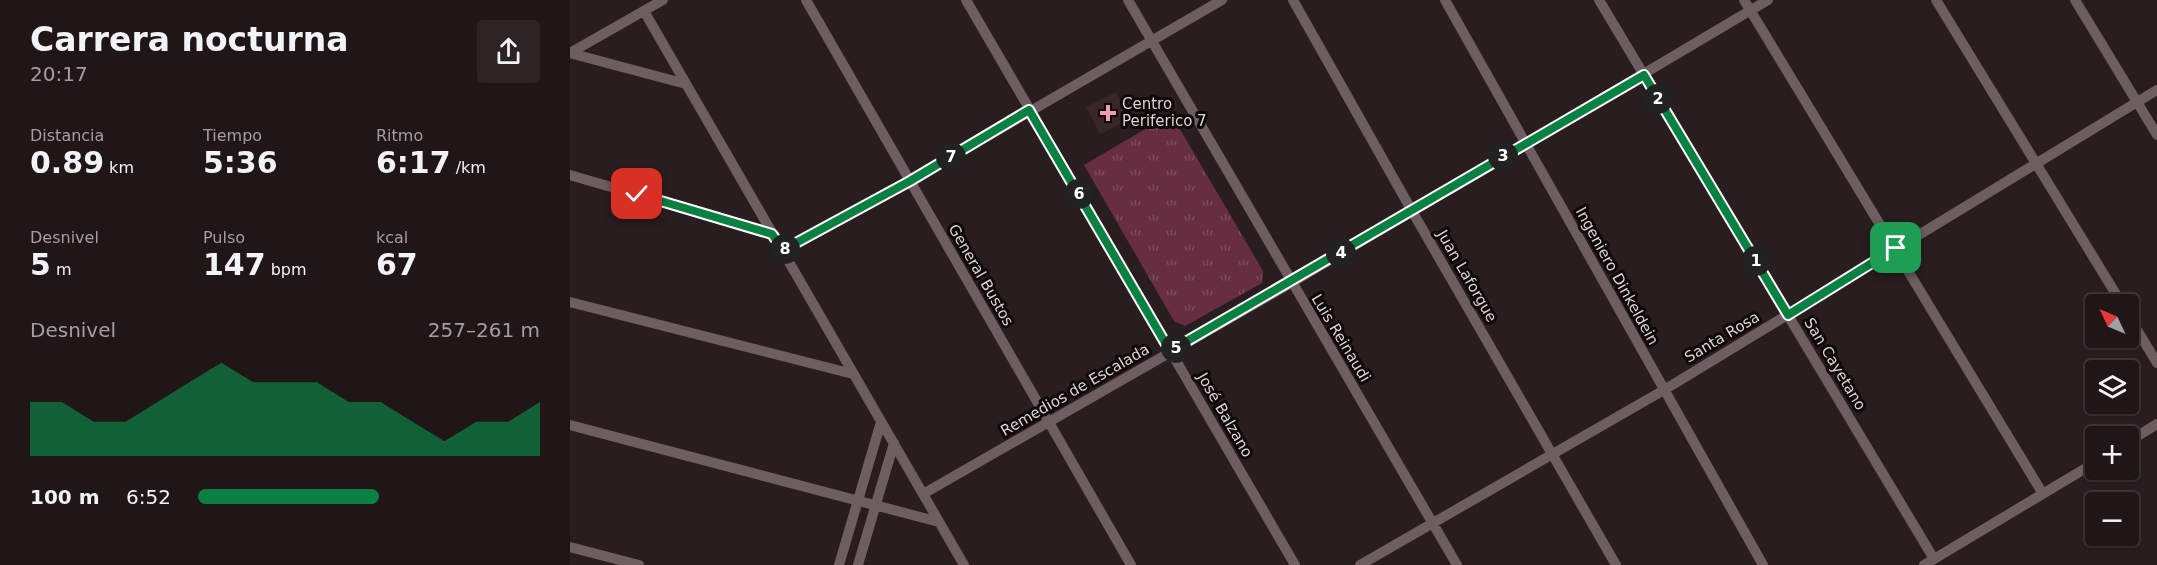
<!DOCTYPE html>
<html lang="es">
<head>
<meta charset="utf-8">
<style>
  :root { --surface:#201618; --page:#2d2325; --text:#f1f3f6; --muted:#a29fa2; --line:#3d3537; --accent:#0b8043 }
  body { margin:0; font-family:"DejaVu Sans",sans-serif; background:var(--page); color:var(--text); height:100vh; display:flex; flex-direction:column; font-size:22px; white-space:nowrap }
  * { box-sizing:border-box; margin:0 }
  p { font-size:20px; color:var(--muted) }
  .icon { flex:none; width:33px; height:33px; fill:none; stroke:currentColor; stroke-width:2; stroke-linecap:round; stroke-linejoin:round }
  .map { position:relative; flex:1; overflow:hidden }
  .details { display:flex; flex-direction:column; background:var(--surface); width:570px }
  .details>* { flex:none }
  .needle { width:39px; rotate:314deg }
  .fabs { position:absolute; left:1515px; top:294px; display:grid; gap:12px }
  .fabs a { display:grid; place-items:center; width:54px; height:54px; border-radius:6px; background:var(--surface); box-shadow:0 2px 4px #0004,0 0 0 2px var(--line); font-size:30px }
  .pin { position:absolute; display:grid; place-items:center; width:51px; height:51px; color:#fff; margin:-26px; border-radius:12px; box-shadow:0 3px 9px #0006 }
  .km { position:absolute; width:30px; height:30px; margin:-15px; border-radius:50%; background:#222; color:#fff; font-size:16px; line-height:30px; text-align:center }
  .round { display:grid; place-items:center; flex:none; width:63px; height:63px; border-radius:6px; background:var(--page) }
  .overview { display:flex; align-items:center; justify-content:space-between; height:102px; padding:0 30px }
  h1 { font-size:33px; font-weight:700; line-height:45px }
  .figures { display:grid; grid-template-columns:repeat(3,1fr); gap:9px; height:102px; padding:6px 30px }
  .figures div { display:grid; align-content:center }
  .figures b { font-size:30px; font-weight:700 }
  .figures small { font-size:16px; font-weight:400 }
  .figures p { font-size:16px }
  .chart { height:168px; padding:12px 30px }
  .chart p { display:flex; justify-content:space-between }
  .chart svg { width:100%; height:108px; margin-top:6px; fill:var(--accent); opacity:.7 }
  ul { padding:0 30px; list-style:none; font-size:20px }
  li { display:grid; grid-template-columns:96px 72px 1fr; align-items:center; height:45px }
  li i { height:15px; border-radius:8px; background:var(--accent) }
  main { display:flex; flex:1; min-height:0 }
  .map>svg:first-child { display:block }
</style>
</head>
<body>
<main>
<section class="details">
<div class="overview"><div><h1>Carrera nocturna</h1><p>20:17</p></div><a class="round"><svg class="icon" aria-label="share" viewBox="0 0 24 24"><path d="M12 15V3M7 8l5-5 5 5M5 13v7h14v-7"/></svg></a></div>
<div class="figures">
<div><p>Distancia</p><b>0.89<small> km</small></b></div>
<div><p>Tiempo</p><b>5:36</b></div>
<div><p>Ritmo</p><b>6:17<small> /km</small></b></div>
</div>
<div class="figures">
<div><p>Desnivel</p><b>5<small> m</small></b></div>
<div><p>Pulso</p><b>147<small> bpm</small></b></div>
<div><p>kcal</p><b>67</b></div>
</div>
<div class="chart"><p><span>Desnivel</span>257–261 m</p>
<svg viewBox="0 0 160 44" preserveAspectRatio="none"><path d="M0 44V22L10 22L20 30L30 30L40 22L50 14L60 6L70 14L80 14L90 14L100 22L110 22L120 30L130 38L140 30L150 30L160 22V44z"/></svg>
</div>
<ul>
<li><b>100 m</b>6:52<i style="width:53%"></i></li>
</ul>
</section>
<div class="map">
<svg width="1587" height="565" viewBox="0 0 1587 565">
  <defs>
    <pattern id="grass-tufts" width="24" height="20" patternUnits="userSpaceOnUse" patternTransform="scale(1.5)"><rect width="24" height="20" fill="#672e42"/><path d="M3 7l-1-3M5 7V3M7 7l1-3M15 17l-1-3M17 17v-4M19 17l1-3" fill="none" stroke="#7c4b5d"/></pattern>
  </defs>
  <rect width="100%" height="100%" fill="#2a1d20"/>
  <path fill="#38262b" d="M546,92L560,119L530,134L516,107Z"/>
  <path fill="url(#grass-tufts)" d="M601,114L693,271L692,283L615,326L604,321L514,165Z"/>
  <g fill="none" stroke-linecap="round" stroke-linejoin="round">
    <path stroke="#6e5e62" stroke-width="10" d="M236,0L561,565
      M396,0L725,565
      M558,0L887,565
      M723,0L842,211L1046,565
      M875,0L1193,565
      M1029,0L1364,559
      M1174,0L1473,494
      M1366,0L1552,304
      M1505,0L1587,135
      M74,11L394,565
      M0,53L116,84
      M0,53L93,0
      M0,175L202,234
      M213,250L340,181L652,0
      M0,302L283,374
      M1558,315L1587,363
      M0,425L369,522
      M1558,442L1587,424
      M353,494L721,283L1198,0
      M0,547L69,565
      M269,565L311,422
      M288,565L324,443
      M790,565L1094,390L1587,90
      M1354,565L1526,462"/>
  </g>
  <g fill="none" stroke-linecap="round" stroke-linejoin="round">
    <g stroke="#fff" stroke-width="12">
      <path id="route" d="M67,194L202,234L213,250L340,181L459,110L600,351L1074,75L1218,315L1326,248"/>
    </g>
    <use href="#route" stroke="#0b8043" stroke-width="8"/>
  </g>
  <path fill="#f09ab4" stroke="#0f090a" stroke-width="2" d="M535 104h6v6h6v6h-6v6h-6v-6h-6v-6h6z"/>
  <g text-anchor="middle" stroke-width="6" stroke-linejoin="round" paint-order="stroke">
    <g font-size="15" fill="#ded4d7" stroke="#0f090a" text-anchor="start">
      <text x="552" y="109">Centro<tspan x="552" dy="17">Periferico 7</tspan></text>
    </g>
    <g font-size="15" fill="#ded4d7" stroke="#0f090a">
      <text transform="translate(411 275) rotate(60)" y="5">General Bustos</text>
      <text transform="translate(897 276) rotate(60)" y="5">Juan Laforgue</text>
      <text transform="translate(1047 276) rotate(61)" y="5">Ingeniero Dinkeldein</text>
      <text transform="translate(1152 337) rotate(-31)" y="5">Santa Rosa</text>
      <text transform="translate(771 338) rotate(59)" y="5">Luis Reinaudi</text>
      <text transform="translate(1265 364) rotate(59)" y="5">San Cayetano</text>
      <text transform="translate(505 390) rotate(-30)" y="5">Remedios de Escalada</text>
      <text transform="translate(655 415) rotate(60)" y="5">José Balzano</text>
    </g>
  </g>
</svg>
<div class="fabs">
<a><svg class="needle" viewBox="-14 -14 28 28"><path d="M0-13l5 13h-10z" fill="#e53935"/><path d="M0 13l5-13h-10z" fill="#a29fa2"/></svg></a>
<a><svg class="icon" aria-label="layers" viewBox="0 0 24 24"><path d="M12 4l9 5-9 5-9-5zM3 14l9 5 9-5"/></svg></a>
<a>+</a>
<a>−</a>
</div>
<div class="pin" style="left:1326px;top:248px;background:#1e9e55"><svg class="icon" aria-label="arrive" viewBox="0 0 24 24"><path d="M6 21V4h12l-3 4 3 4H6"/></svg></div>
<div class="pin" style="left:67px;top:194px;background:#d93025"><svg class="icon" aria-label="check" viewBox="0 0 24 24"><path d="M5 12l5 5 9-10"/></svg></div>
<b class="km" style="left:1186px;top:261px">1</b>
<b class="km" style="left:1088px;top:99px">2</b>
<b class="km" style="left:933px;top:156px">3</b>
<b class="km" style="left:771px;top:253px">4</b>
<b class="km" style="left:606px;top:348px">5</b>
<b class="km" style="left:509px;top:194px">6</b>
<b class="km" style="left:381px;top:157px">7</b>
<b class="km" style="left:215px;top:249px">8</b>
</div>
</main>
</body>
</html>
